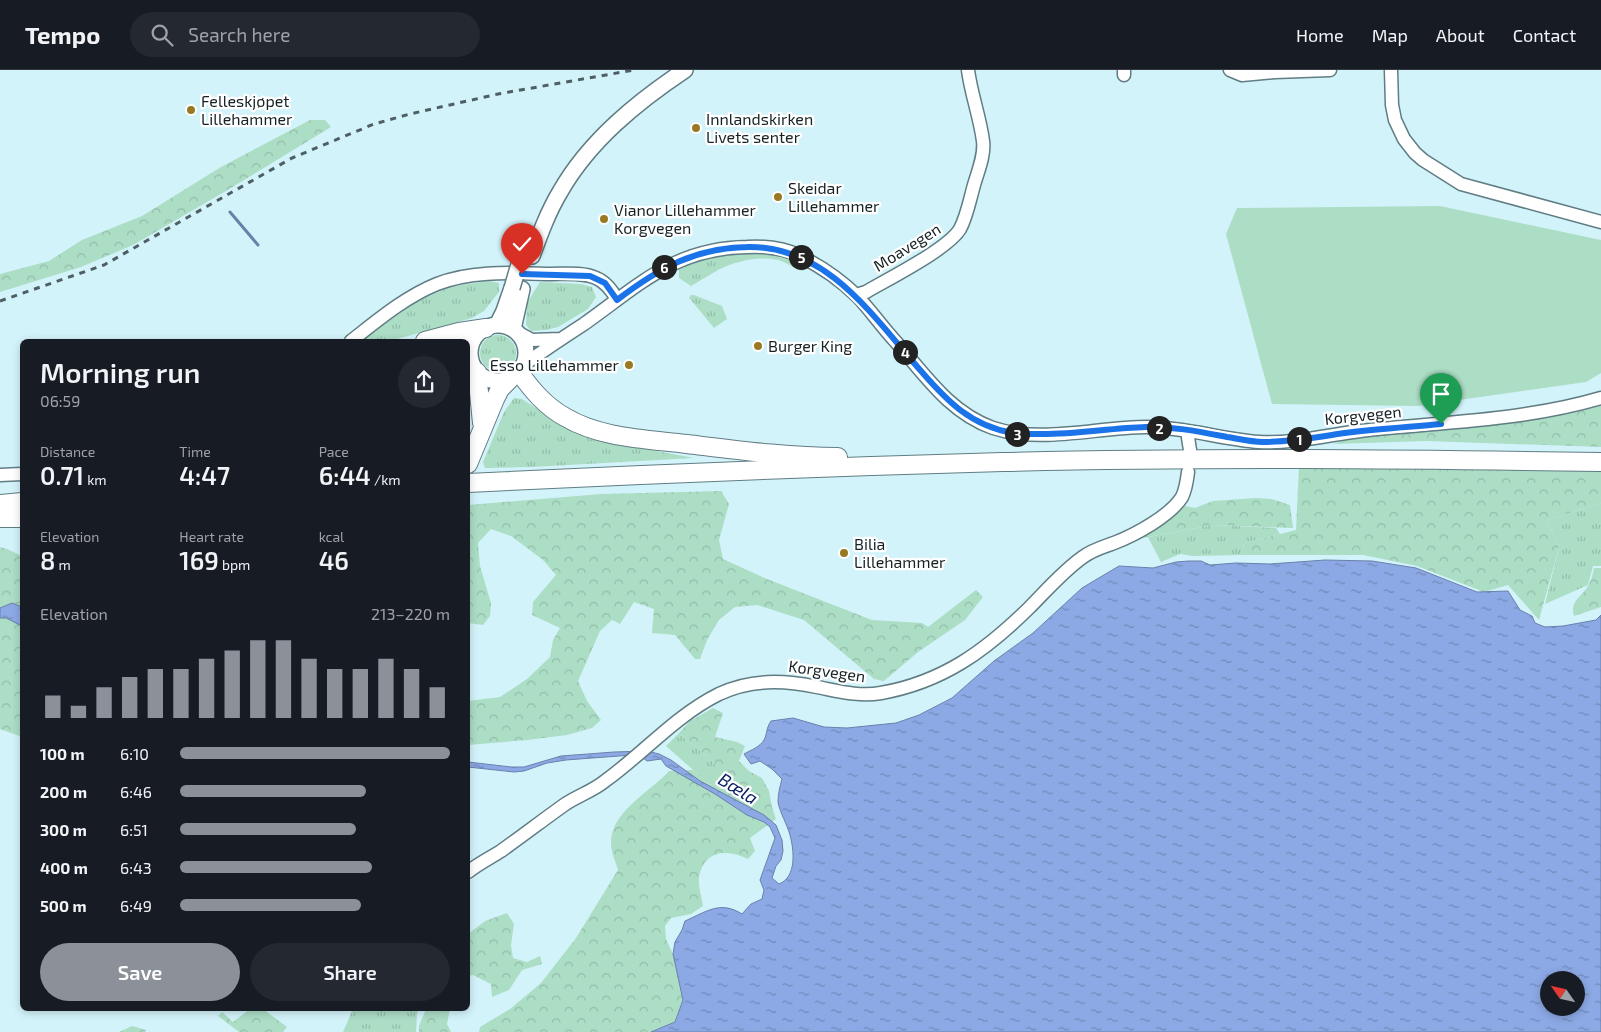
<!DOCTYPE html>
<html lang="en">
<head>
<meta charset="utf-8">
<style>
  :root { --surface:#171b24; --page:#242831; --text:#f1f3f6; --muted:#9ea1a6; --line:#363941; --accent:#8c9099 }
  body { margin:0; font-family:"Exo 2",sans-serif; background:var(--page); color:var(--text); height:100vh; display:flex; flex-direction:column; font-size:19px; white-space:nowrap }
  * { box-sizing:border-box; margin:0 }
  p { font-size:16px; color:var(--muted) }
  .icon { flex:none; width:28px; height:28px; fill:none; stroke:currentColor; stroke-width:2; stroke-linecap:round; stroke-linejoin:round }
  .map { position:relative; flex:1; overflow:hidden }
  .drawer { position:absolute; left:20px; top:269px; width:450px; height:672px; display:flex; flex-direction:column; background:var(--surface); border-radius:8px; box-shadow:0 2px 8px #0003 }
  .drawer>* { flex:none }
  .needle { width:32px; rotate:304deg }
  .fabs { position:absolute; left:1540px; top:901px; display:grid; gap:10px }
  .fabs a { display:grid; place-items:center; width:45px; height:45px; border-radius:50%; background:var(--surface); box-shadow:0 2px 8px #0003; font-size:25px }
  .pin { position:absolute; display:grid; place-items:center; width:42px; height:42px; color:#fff; margin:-51px -21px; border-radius:50% 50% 50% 0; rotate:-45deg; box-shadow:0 0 5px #0007 }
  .pin .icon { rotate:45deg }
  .km { position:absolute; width:25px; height:25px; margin:-12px; border-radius:50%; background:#222; color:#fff; font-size:14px; line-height:25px; text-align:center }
  .round { display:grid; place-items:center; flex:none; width:52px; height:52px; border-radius:26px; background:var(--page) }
  .summary { display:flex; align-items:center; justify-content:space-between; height:85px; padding:0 20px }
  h1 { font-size:28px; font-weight:600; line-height:38px }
  .stats { display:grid; grid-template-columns:repeat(3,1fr); gap:8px; height:85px; padding:5px 20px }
  .stats div { display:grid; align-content:center }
  .stats b { font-size:25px; font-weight:600 }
  .stats small { font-size:14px; font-weight:400 }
  .stats p { font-size:14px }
  .chart { height:140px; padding:10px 20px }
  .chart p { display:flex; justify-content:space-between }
  .chart svg { width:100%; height:90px; margin-top:5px; stroke:var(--accent); stroke-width:6 }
  .button { display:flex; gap:10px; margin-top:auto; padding:10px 20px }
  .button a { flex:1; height:58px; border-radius:30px; background:var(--accent); color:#fff; font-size:20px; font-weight:600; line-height:58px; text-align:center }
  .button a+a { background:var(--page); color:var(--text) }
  ul { padding:0 20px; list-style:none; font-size:16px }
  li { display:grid; grid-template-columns:80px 60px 1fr; align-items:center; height:38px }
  li i { height:12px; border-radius:6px; background:var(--accent) }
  header { display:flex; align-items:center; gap:30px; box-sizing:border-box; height:70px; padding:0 25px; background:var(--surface); border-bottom:1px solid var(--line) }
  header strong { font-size:24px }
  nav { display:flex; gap:28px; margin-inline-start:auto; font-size:18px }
  .search { width:350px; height:45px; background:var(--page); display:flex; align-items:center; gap:12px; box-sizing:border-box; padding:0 18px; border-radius:28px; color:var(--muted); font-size:19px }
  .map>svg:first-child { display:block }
</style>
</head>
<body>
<header>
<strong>Tempo</strong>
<div class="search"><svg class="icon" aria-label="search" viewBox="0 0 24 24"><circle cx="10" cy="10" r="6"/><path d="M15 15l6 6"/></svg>Search here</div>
<nav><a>Home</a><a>Map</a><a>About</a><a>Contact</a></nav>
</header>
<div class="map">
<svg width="1601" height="962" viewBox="0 0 1601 962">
  <defs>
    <pattern id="grass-tufts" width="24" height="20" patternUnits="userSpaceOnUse" patternTransform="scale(1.25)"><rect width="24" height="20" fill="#acddc5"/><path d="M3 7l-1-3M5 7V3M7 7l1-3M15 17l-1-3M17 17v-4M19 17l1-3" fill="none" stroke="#93bda9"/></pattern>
    <pattern id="forest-crowns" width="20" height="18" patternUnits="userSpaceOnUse" patternTransform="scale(1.25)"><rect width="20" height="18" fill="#acddc5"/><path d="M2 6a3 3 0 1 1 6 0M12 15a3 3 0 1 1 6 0" fill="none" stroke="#93bda9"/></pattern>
    <pattern id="water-ripples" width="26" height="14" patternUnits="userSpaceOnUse" patternTransform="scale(1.25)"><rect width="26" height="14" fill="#8ca9e5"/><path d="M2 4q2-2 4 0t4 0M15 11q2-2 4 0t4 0" fill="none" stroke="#7189b9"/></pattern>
  </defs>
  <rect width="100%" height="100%" fill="#d3f3fa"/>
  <path fill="url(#grass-tufts)" d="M730,182L773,183L803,192L805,199L803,201C794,200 787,192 778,190C758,186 736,191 718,200C709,205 700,211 691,216L679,208V199L682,195Z
    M489,211L499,213V222L484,241L472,248L390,271H361L417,231L453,216Z
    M540,212L581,214L592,217L596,227L588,239L558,257L546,260L531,261L526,255L527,233Z
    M691,225H694L722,236L727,249L714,258L691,230L689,228Z
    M480 283a18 18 0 1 1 36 0a18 18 0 1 1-36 0Z
    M514,328L522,329L567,358L613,373L694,388L532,397L485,398L483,392L504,342Z
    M1601,433V496H1593L1588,515L1545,534L1559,477L1547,450Z
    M1213,455L1276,458L1280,464L1244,473L1242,485L1193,486L1180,484L1161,492L1148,467Z
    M679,663L711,690L726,705L729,716L726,720L709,714L666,676Z
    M353,939H419L417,944L416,962H343Z"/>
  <path fill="url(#forest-crowns)" d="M310,50H325L331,57L226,121L133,175L81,197L0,222V204L49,191L82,170L142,146L221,97Z
    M1598,336H1601V377L1426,371L1333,374L1363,365L1523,349Z
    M1299,396L1601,401V433L1547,450L1559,477L1539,550L1508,515L1484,522L1417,496L1363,485H1242L1244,473L1296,460Z
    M721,421L729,434L719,470L723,489L767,509L872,550L922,553L928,557L976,520L983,527L965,550L918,582L884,611L874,609L804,550L757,535L735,537L719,550L707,570L700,589H695L675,565L652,563L654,539L634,532L620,554L612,550L600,561L578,611L587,631L601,650L592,658L567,665L527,670L468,675V631L500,627L527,609L550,587L553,570L560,558L532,545L533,532L556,505L543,490L511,466L491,459L478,473L480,496L491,533L490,546L483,555L468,553V435L601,424Z
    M1256,428L1272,429L1290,435L1293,458L1213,455L1137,469L1171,433L1195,438L1213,431Z
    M0,477L7,479L22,486V667L0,659Z
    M1594,498H1601V537L1574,546C1569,530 1584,526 1589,514C1592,509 1593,503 1594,498Z
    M713,638L723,643L715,667L737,672L745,676L739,691L749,701L762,708L769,721L772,737L776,749L750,768L755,781L748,789C726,778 703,781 699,808C698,817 702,828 703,836L691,844L671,848L665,856L666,869L673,884L683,930L675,952L651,962H479L480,957L510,939L541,913L576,868L618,800C616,793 611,782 611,774C610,742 650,722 669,701L693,700L709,714L726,720L729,716L725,705L711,690L679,663L690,651Z
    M507,843L514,854L511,875L513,888L527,892L540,886L542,894L522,900L509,920L492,927L491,914L473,905L468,906V864L485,851Z
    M250,939H263L287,957L283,962H239L218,946L222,942L233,952Z
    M426,939H450L447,954L451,962H419V956Z
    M132,956L146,960L145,962H119Z"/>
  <path fill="#acddc5" d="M1440,136L1601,170V303L1586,312L1417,336L1272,334L1226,164L1237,138Z"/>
  <path fill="url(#water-ripples)" stroke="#6980ab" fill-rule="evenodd" d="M1325,490L1372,491L1416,498L1477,522L1508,521L1520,540L1532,546L1535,553L1545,557L1563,556L1596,550L1601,545V962H651L675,952L683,930L673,884L675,872L682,860L685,851C706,842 720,830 742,844L751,834L762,829L764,820L760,810L775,768L770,757L764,752L747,745L715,724L666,696L661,689L647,691L642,687L632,685L566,690L547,693L524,701L514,702L468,697V692L511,697H524L561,686L614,682L647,681L659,684L671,690L700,711L764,745L776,755L782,770L783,781L781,790L776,796L772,808L779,814C797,807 794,780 790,765C787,754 780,743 778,732C778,724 780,716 782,709L772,699L760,691L751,694L744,684C751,680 760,677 764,670C767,665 766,658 771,651L793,648L824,657L847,658L896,653L919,645L952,628L994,591L1033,563L1082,518L1119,496L1153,498L1176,492L1189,491H1201L1210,495L1236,493L1270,494ZM1549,910H1576V938H1549Z
    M12,533L22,537V556L6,548H0V538Z"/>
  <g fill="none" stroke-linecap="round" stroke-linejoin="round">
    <path stroke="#6980ab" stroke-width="3" d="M230,142L258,175"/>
    <g stroke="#607d84" stroke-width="15">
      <path id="minor" d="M1230,0L1242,5L1275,2L1330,0
        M1391,0L1392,35L1395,50L1404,69L1415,83L1423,90L1461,114L1601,152
        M1124,5V0
        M856,225L866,222C888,209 948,179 960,159C967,146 970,129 974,115C978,101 985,85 983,71C980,47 971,24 968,0
        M517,262L532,270L560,269
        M351,271C378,250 405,227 437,214C472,200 514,203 551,204C565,204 583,202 596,208C606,212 612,221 617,229
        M525,294C544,280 564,267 584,254C639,215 675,178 747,177C764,176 784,178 800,186C820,196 842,211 858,227C871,241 883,258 896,272C925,305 950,343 993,358C1042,374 1096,357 1147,357C1185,357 1221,369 1259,372C1289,374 1329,365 1360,361C1440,352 1523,351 1601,328
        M1187,361L1190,380
        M0,405L22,404
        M468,802C478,794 490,788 501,781C522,766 543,750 564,735C577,726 593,721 605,711C644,683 675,646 719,624C751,609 783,610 817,617C838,621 859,627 881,623C943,612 985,581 1029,538C1046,521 1063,501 1083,487C1092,480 1103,477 1114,473C1135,465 1170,446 1182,427C1186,419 1187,410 1188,402"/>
    </g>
    <g stroke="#607d84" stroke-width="18">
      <path id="major" d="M532,186C540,164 548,142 560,122C589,71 637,32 685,0
        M470 283a28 28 0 1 1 56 0a28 28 0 1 1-56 0Z
        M497,255L504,241L512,218
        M513,259L522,219"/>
    </g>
    <g stroke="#607d84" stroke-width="20">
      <path id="highway" d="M425,271L459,262L486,258
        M477,302L482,353
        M519,302C532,320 545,336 565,347C600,368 646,369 687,374C737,380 788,387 838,387
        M468,394L495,329L500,319L510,309
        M468,413C646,404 824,397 1003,392C1202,387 1402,389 1601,392
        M0,434L22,432
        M0,448H22"/>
    </g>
    <use href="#minor" stroke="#fff" stroke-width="12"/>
    <use href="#major" stroke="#fff" stroke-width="15"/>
    <use href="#highway" stroke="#fff" stroke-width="18"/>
    <path stroke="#4e5f64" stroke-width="3" stroke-dasharray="6 6" stroke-linecap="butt" d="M0,231L104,195L292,88L374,54L410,44L498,24L634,0"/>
    <g stroke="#607d84" stroke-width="18" stroke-linecap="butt">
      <path id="major-bridge" d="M512,218L522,184"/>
    </g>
    <use href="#major-bridge" stroke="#fff" stroke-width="15"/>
  </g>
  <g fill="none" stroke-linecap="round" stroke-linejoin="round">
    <g stroke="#fff" stroke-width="10">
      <path id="route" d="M522,204L590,206L605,213L617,230C659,198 696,177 750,177C829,177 874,248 921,301C947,331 971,356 1013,363C1021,365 1029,364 1036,364C1073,365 1109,358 1146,357C1172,356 1201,362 1227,367C1239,369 1252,372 1263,372C1291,372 1318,367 1345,363C1377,359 1409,357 1441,354"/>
    </g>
    <use href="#route" stroke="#1a73e8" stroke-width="6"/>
  </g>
  <g fill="#987922" stroke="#fff" stroke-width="2">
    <circle cx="191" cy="40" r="5"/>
    <circle cx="696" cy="58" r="5"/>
    <circle cx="778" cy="127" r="5"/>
    <circle cx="604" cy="149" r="5"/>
    <circle cx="758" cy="276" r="5"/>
    <circle cx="629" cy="295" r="5"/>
    <circle cx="844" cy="483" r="5"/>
  </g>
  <g text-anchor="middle" stroke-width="4.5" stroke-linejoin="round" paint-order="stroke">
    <g font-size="16" fill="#162225" stroke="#fff" text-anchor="start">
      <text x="201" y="37">Felleskjøpet<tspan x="201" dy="18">Lillehammer</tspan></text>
      <text x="706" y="55">Innlandskirken<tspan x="706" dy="18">Livets senter</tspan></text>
      <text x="788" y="124">Skeidar<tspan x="788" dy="18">Lillehammer</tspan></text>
      <text x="614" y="146">Vianor Lillehammer<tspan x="614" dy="18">Korgvegen</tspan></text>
      <text x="768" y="282">Burger King</text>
      <text x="619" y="301" text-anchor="end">Esso Lillehammer</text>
      <text x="854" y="480">Bilia<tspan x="854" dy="18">Lillehammer</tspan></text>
    </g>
    <g font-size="16" fill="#162225" stroke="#fff">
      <text transform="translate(907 177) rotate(-32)" y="6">Moavegen</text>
      <text transform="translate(1363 345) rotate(-6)" y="6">Korgvegen</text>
      <text transform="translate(827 601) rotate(8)" y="6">Korgvegen</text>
    </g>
    <g font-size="18" font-style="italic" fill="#082164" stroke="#fff">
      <text transform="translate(738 719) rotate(32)" y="6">Bæla</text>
    </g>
  </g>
</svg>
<div class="fabs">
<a><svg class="needle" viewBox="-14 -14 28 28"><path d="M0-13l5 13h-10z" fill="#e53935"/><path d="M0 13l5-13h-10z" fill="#9ea1a6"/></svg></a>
</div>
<div class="pin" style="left:1441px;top:354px;background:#1e9e55"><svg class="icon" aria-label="arrive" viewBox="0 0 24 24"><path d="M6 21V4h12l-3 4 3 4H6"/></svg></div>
<div class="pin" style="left:522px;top:204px;background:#d93025"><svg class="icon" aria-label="check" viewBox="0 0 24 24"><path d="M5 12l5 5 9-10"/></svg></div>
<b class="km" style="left:1299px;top:369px">1</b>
<b class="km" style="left:1159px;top:358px">2</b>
<b class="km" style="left:1017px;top:364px">3</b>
<b class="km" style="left:905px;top:282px">4</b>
<b class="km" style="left:801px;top:187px">5</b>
<b class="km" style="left:664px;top:197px">6</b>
<section class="drawer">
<div class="summary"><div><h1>Morning run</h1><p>06:59</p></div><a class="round"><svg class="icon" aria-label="share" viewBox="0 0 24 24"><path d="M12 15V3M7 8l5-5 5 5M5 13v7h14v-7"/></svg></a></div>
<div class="stats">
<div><p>Distance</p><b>0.71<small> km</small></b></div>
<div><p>Time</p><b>4:47</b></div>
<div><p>Pace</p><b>6:44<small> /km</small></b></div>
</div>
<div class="stats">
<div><p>Elevation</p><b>8<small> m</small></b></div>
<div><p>Heart rate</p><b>169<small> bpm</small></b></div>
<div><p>kcal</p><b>46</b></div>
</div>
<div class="chart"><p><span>Elevation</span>213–220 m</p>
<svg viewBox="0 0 160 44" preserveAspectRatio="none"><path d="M5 44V33M15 44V38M25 44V29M35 44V24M45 44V20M55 44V20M65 44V15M75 44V11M85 44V6M95 44V6M105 44V15M115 44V20M125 44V20M135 44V15M145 44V20M155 44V29"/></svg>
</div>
<ul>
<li><b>100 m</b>6:10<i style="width:100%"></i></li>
<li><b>200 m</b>6:46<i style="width:69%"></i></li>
<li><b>300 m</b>6:51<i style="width:65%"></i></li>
<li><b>400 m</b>6:43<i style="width:71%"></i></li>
<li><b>500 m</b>6:49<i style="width:67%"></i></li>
</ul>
<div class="button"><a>Save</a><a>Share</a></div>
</section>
</div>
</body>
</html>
